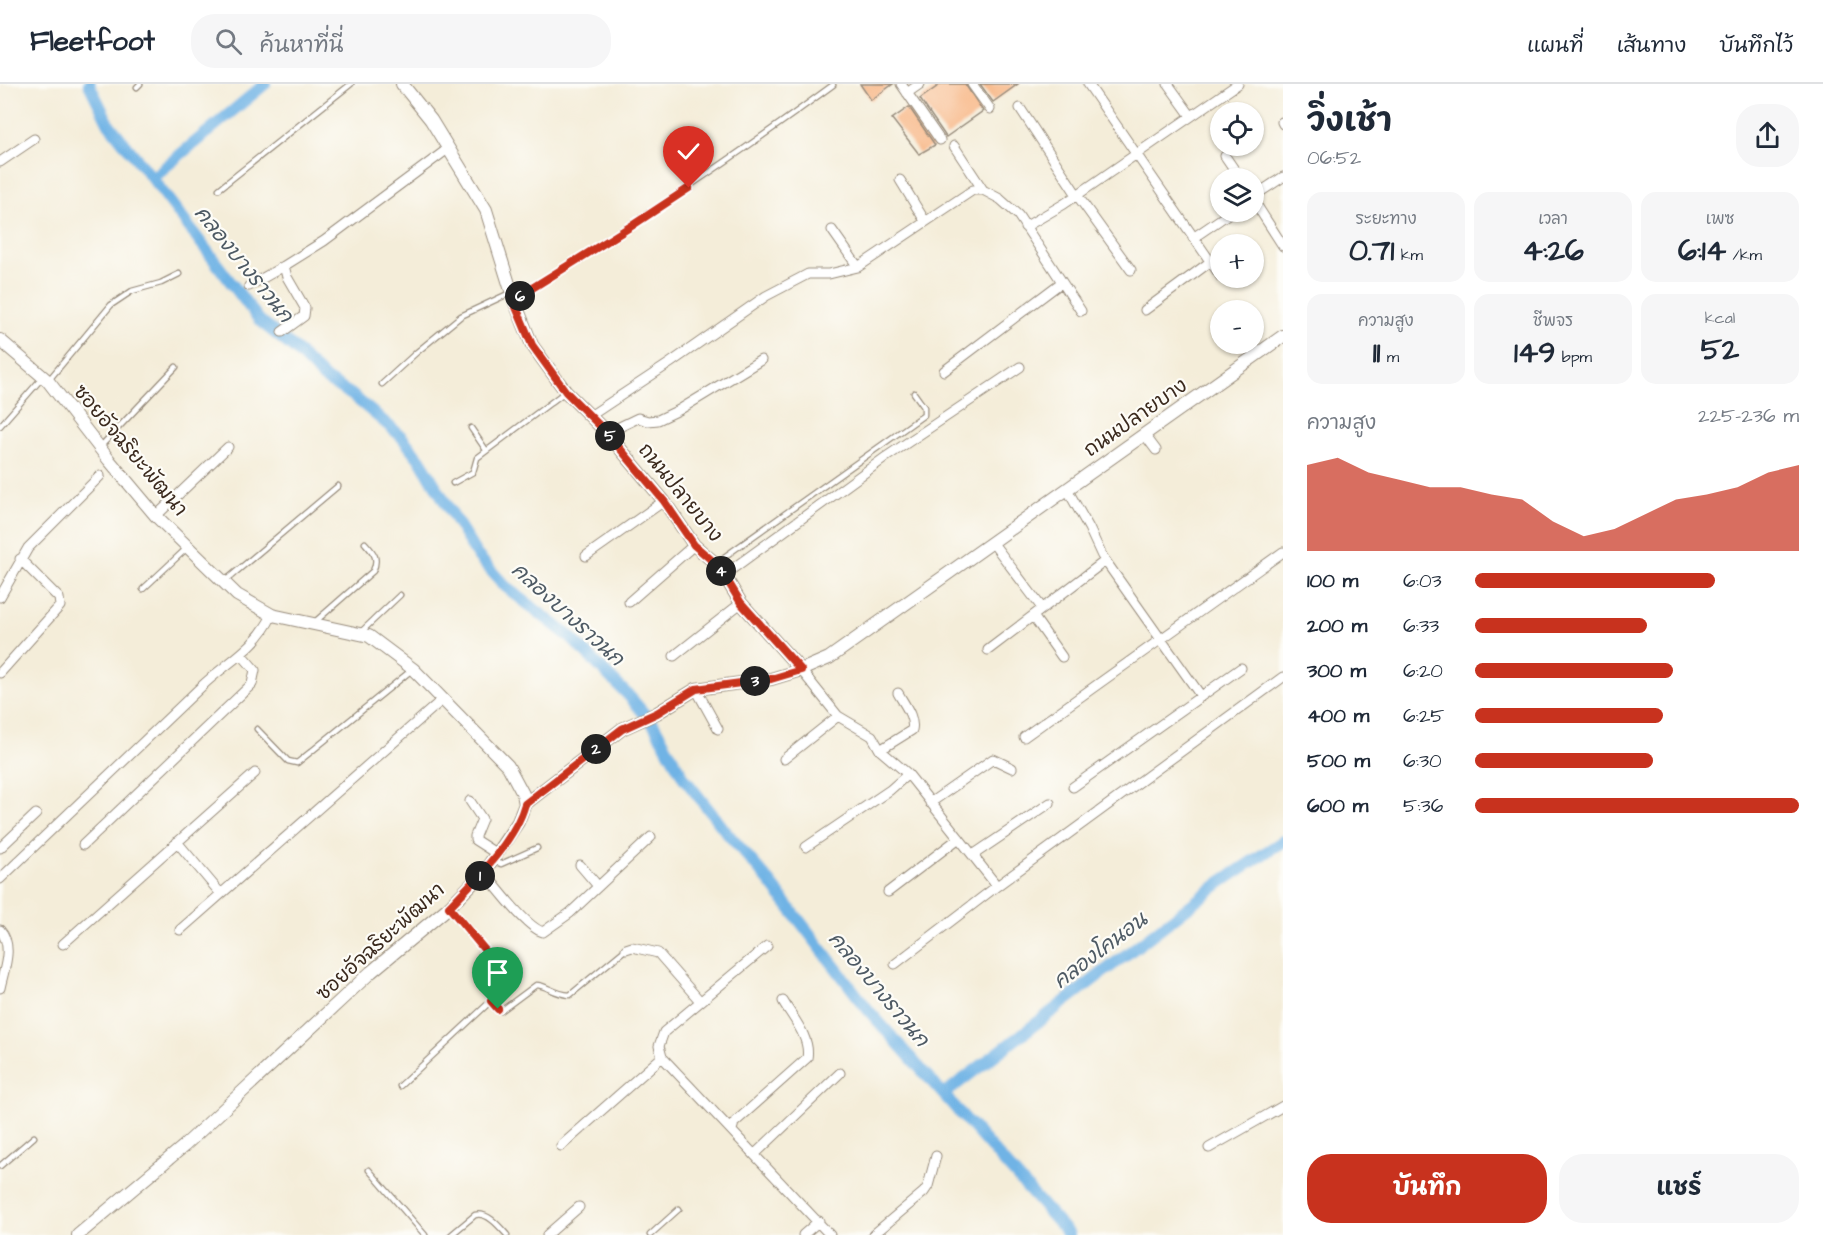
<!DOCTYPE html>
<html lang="th">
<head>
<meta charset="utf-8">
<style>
  :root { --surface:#fff; --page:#f6f6f7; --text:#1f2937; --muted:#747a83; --line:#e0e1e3; --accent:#c8321e }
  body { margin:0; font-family:"Architects Daughter","Playpen Sans Thai",sans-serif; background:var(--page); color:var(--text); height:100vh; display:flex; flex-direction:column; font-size:22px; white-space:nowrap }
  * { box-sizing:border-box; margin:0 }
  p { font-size:20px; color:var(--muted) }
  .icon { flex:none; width:33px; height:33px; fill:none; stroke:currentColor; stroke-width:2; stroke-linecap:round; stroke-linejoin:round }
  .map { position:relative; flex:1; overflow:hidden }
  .drawer { display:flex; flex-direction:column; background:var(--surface); width:540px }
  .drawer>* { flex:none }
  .fabs { position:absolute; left:1210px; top:18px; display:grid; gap:12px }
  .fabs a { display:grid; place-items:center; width:54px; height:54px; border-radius:50%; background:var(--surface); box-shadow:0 2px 4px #0004; font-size:30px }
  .pin { position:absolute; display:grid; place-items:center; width:51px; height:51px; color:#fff; margin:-62px -26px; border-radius:50% 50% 50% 0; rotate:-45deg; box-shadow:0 0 6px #0007 }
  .pin .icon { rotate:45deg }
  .km { position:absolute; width:30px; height:30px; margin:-15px; border-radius:50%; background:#222; color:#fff; font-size:16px; line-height:30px; text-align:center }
  .round { display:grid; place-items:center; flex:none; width:63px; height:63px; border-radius:24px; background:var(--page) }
  .overview { display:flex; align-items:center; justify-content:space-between; height:102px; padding:0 24px }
  h1 { font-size:33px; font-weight:700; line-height:45px }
  .stats { display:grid; grid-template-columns:repeat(3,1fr); gap:9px; height:102px; padding:6px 24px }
  .stats div { display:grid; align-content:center; border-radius:15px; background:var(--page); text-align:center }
  .stats b { font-size:30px; font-weight:700 }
  .stats small { font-size:16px; font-weight:400 }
  .stats p { font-size:16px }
  .chart { height:168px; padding:12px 24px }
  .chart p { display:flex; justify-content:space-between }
  .chart svg { width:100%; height:108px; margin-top:6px; fill:var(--accent); opacity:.7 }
  .cta { display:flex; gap:12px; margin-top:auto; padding:12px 24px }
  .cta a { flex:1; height:69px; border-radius:24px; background:var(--accent); color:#fff; font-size:24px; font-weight:700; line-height:69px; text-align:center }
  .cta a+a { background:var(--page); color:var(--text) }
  ul { padding:0 24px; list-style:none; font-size:20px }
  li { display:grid; grid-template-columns:96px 72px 1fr; align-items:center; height:45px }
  li i { height:15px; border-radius:8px; background:var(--accent) }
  header { display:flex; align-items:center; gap:36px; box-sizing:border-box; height:84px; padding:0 30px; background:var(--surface); border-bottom:2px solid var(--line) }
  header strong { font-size:28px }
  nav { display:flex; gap:33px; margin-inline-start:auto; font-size:21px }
  .search { width:420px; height:54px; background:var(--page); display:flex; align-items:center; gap:15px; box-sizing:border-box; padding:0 21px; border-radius:24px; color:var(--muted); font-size:22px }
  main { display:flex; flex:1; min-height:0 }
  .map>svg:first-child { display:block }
</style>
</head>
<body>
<header>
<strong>Fleetfoot</strong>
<div class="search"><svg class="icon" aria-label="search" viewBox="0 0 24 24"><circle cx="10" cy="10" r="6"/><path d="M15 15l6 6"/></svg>ค้นหาที่นี่</div>
<nav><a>แผนที่</a><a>เส้นทาง</a><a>บันทึกไว้</a></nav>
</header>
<main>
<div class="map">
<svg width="1283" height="1151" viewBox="0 0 1283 1151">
  <rect width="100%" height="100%" fill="#fdfcf7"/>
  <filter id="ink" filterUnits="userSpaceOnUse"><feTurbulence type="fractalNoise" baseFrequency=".0167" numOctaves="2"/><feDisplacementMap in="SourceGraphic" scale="12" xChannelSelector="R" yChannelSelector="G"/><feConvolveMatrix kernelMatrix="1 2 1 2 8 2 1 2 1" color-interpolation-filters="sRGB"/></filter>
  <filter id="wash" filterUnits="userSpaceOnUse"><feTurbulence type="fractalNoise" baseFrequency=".008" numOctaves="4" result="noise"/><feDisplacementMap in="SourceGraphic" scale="24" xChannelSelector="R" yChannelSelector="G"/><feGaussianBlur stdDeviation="1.35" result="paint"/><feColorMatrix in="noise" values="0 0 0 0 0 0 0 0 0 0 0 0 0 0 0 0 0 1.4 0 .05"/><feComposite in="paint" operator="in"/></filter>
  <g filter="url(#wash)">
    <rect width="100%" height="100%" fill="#f4edd9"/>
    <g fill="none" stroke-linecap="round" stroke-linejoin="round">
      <path stroke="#70b3e5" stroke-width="12" d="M89,0L109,40L152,94L260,237L296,266L324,294L352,311L401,352L421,377L476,470L505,502L570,553L629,612L654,641L684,694L727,749L769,797L869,927L1069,1151
        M152,94L265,0
        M944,1010L1221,798L1283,757"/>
    </g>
    <g id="blocks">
      <path fill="#f7b07b" d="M860,0H893L871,16Z
        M941,0H965L983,27L946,53L920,15Z
        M980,0H1018L993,18Z
        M909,23L935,61L919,70L892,35Z"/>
    </g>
  </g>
  <g filter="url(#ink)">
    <use href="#blocks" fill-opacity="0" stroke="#988c7c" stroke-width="1.5"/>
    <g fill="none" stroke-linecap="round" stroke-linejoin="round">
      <g stroke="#988c7c" stroke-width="7">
        <path id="service" d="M137,3L140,0
          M219,105L351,0
          M516,214C624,147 730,77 833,1
          M48,297L111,221L132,207L161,199L179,190
          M382,300L417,268L461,232L510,209
          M0,342L42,294
          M471,344L486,366
          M101,362L176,283
          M453,399L473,388L477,374L565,308
          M717,478L924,331V323L914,309
          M224,498L338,402
          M143,505L187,464
          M316,537L373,487C379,474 374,469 365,459
          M362,547L400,511
          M257,645L288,677L297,679L413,585
          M494,777L501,780L537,764
          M491,917L501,927L536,901C547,901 553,910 570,911L626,865
          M400,1002L507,902V897L503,888L450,825
          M0,1082L34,1053
          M369,1086L425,1151
          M451,1151L475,1131C488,1128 499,1142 507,1151
          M650,1151L679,1125"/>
      </g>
      <g stroke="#988c7c" stroke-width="11">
        <path id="minor" d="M901,0L940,56
          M972,0L990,25
          M1088,0L1221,193
          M1168,0L1191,32
          M907,9L920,0
          M1020,24L1077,111L1131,186
          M1282,38L1283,40
          M954,62L983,106
          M1225,72L1240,94
          M0,78L34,55
          M900,96L925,137
          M1254,112L1283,93
          M1254,117L1283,162
          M1025,143L1064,120L1238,0
          M832,146L858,183
          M1193,154L1231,128
          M249,202L284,182
          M1145,226L1210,178
          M282,248L304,232L305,224L287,193L284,182L324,157L449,64
          M944,287L1062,198
          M590,332L670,279L766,212L808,190H829L858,183L973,106H983L1000,115L1018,131L1081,227
          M607,349L638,334L648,337L658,336L679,326L761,276
          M1144,350L1156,366
          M1067,405L1089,444L1102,472L1201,612
          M156,432L228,363
          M992,458L1042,524
          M586,472L664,417
          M724,491L886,373L1020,283
          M0,513L28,464L100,392
          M629,518L694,461
          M1033,532L1062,573
          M988,566L1105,477
          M674,572L741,519
          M801,586L838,632L872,652L880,666L908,690L997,802
          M0,589L60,522L59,514L20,475
          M696,605L718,645
          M1024,653L1283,468
          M880,666L912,646C915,633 904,620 898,609
          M784,675L838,632
          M1073,703L1241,584
          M470,717L482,735L475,752V756L497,770
          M930,719L993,675L1012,684
          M177,758L221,810
          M83,761L252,600L255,586L241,570
          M806,763L890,706L908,690
          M0,764L36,730
          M973,771L1050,719
          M580,781L598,802
          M484,788C496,802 526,843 543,848L570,829L651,753
          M0,795C67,731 135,666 202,602C227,578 256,565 272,531
          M888,808L959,754
          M0,846C14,862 4,885 0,904
          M180,846L443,615
          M63,860L255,689
          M767,862L664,948L659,962L662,973L830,1151
          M626,865L632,863L658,869L700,917
          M895,880L997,802L1283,593
          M732,1046L734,1039L807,974C811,954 792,933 783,917
          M561,1062L662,973
          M1209,1064L1283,1022
          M755,1070L840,989
          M547,1151L579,1123
          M803,1151L819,1137
          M873,1151L924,1108L928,1102L936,1072"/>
      </g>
      <g stroke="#988c7c" stroke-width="14">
        <path id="tertiary" d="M402,0L431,36L486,126L514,216L532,261L566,308L607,349L664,417L694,461L715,479L724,491L741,519L801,586
          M0,256L48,297L109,376L156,432L237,511L272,531L369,552L413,585L508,682L523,710L525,720L518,738L484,788L449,823L371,888L184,1062L78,1151
          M525,720L622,645L657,629L696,605L771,595L801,586L829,574L1283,252"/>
      </g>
      <use href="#service" stroke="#fff" stroke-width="4.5"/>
      <use href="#minor" stroke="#fff" stroke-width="9"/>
      <use href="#tertiary" stroke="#fff" stroke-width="12"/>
    </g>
  </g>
  <g fill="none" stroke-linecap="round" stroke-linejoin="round" filter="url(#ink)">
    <g stroke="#fff" stroke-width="12">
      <path id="route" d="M498,925L491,917L507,902V897L503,888L449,823C475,796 515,757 525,720L622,645L657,629L696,605L771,595L801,586L741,519L724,491L715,479L694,461L664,417L607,349L566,308L532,261L513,216L633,141L689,104"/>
    </g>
    <use href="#route" stroke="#c8321e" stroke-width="8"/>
  </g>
  <g text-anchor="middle" stroke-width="4.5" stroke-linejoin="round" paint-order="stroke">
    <g font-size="20" fill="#3b2a1e" stroke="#fdfcf7">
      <text transform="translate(1135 333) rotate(-35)" y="7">ถนนปลายบาง</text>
      <text transform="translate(131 366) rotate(50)" y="7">ซอยอัจฉริยะพัฒนา</text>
      <text transform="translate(681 408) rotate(51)" y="7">ถนนปลายบาง</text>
      <text transform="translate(380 857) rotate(-42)" y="7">ซอยอัจฉริยะพัฒนา</text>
    </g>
    <g font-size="21" font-style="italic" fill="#4e5a64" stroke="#fdfcf7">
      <text transform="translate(244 180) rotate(51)" y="7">คลองบางราวนก</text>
      <text transform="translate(568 530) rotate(42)" y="7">คลองบางราวนก</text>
      <text transform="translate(1100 866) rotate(-37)" y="7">คลองโคนอน</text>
      <text transform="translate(879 905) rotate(50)" y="7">คลองบางราวนก</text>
    </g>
  </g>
</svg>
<div class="fabs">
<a><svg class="icon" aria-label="locate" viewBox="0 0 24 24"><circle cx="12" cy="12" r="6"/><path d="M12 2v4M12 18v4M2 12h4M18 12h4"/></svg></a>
<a><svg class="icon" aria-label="layers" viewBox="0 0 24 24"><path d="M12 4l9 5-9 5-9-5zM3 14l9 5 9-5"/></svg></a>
<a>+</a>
<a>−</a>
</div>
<div class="pin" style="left:498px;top:925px;background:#1e9e55"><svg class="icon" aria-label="arrive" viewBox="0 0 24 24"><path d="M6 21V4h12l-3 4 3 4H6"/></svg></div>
<div class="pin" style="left:689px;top:104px;background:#d93025"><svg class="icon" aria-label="check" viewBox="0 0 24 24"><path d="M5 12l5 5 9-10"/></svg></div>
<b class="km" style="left:480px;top:792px">1</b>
<b class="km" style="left:596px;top:665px">2</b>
<b class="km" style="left:755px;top:597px">3</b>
<b class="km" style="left:721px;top:487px">4</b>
<b class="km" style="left:610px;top:352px">5</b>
<b class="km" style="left:520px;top:212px">6</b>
</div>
<section class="drawer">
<div class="overview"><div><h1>วิ่งเช้า</h1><p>06:52</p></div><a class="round"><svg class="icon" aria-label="share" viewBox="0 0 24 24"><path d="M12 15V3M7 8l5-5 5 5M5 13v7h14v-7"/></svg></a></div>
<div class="stats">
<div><p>ระยะทาง</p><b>0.71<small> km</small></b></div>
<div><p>เวลา</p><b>4:26</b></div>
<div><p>เพซ</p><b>6:14<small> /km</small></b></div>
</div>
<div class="stats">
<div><p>ความสูง</p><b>11<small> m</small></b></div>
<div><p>ชีพจร</p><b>149<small> bpm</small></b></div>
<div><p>kcal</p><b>52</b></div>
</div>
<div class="chart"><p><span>ความสูง</span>225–236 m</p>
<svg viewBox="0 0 160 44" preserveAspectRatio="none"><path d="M0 44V9L10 6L20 12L30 15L40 18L50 18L60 21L70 23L80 32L90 38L100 35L110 29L120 23L130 21L140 18L150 12L160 9V44z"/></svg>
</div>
<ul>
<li><b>100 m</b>6:03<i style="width:74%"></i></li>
<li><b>200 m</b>6:33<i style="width:53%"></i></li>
<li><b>300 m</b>6:20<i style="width:61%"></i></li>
<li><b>400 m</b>6:25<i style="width:58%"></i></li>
<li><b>500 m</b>6:30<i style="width:55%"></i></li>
<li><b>600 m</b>5:36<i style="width:100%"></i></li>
</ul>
<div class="cta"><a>บันทึก</a><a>แชร์</a></div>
</section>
</main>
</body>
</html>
